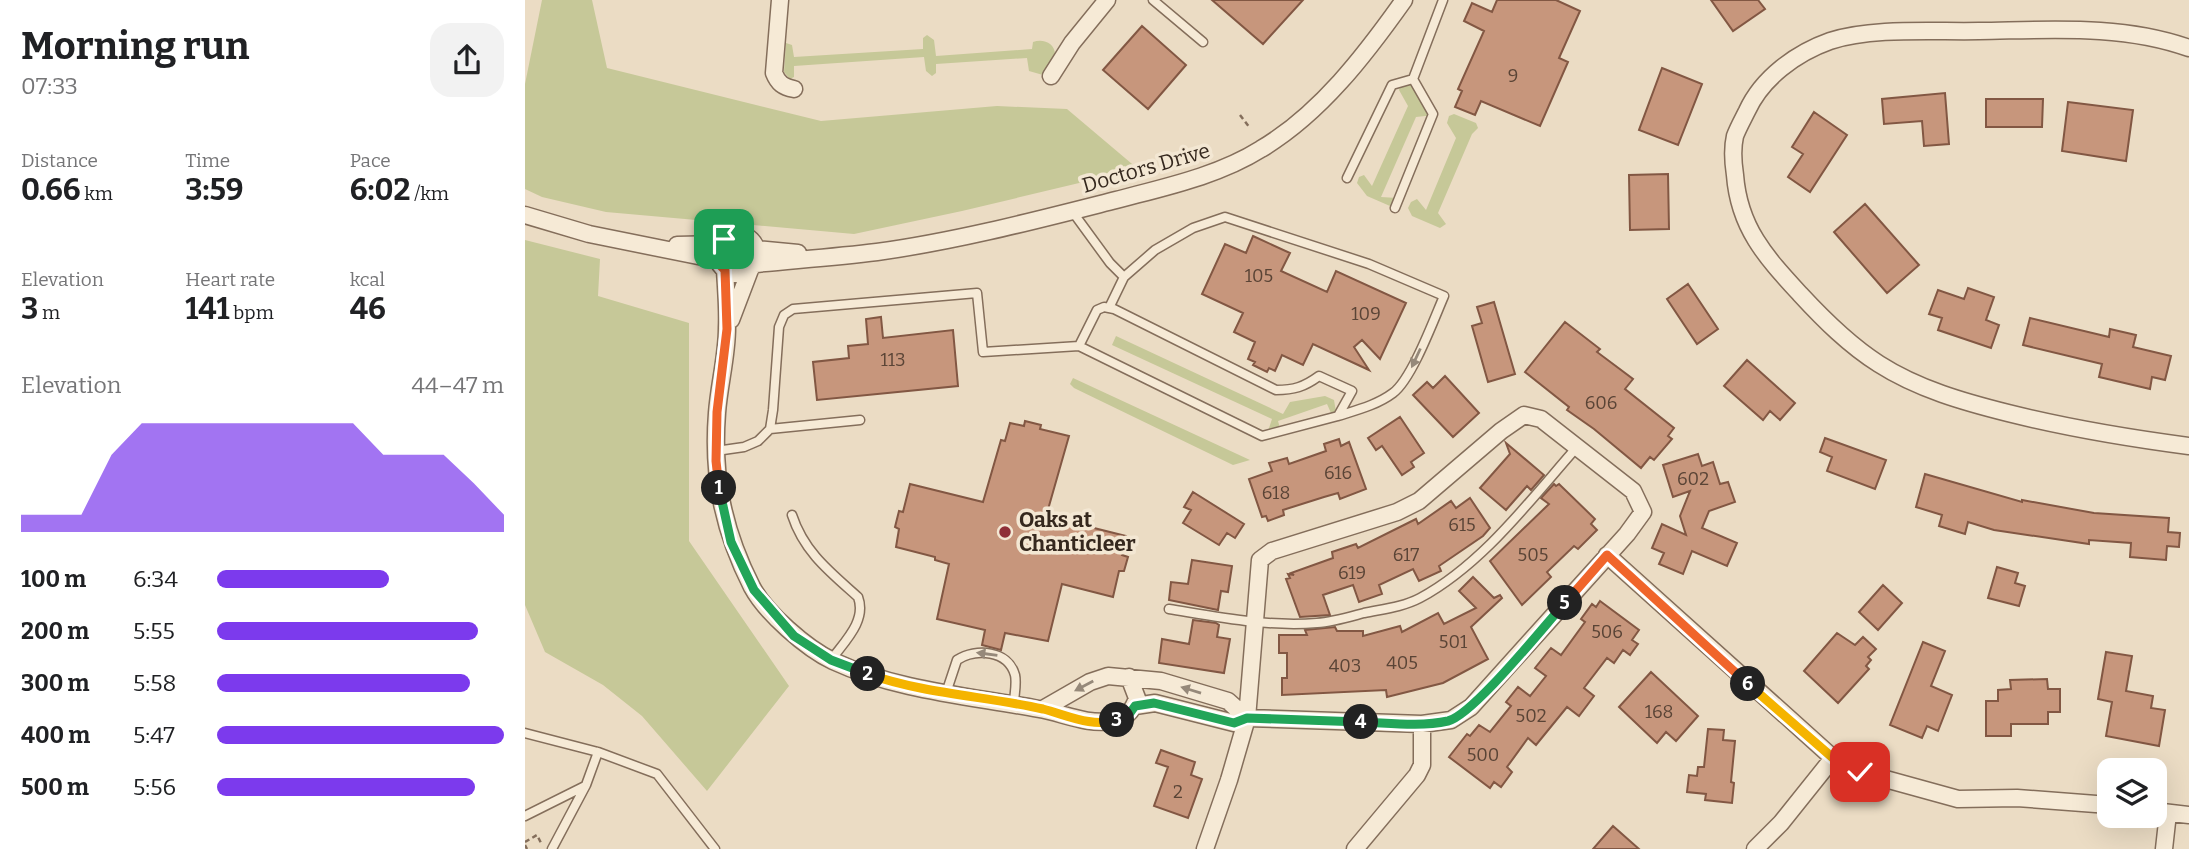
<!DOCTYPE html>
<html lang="en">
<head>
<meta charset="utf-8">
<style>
  :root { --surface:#fff; --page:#f2f2f2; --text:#202124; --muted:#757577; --accent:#7c3aed }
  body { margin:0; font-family:Bitter,serif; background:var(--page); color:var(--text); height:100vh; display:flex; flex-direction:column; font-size:26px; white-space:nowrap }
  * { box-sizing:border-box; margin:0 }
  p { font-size:23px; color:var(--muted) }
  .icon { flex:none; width:38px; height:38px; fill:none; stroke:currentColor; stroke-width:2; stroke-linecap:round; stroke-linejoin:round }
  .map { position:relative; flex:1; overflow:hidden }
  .details { display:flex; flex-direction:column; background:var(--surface); width:525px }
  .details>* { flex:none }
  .fabs { position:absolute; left:1572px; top:758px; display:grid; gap:14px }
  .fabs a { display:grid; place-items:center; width:70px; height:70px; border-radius:14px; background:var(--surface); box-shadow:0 7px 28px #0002; font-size:35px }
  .pin { position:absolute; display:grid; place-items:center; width:60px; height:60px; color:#fff; margin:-30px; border-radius:14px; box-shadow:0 4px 10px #0006 }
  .km { position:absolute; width:35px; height:35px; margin:-18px; border-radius:50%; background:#222; color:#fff; font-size:19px; line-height:35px; text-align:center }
  .round { display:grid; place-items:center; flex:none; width:74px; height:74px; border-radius:21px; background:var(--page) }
  .head { display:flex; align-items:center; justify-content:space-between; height:119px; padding:0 21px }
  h1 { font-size:38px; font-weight:700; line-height:52px }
  .figures { display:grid; grid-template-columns:repeat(3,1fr); gap:10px; height:119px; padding:7px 21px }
  .figures div { display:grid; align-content:center }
  .figures b { font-size:30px; font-weight:700 }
  .figures small { font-size:19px; font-weight:400 }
  .figures p { font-size:19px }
  .chart { height:196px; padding:14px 21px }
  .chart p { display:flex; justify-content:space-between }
  .chart svg { width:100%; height:126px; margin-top:7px; fill:var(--accent); opacity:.7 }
  ul { padding:0 21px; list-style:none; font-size:23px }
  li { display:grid; grid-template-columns:112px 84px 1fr; align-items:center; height:52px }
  li i { height:18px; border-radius:9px; background:var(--accent) }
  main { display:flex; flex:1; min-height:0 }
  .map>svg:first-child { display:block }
</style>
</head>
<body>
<main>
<section class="details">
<div class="head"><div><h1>Morning run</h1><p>07:33</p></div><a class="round"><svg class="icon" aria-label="share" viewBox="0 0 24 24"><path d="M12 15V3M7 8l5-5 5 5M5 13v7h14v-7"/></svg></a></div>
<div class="figures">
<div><p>Distance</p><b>0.66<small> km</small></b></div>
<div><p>Time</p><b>3:59</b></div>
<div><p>Pace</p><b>6:02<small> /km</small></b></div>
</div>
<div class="figures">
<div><p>Elevation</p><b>3<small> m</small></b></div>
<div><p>Heart rate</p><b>141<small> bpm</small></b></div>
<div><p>kcal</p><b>46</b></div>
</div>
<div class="chart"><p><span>Elevation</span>44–47 m</p>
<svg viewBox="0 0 160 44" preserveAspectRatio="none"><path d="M0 44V38L10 38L20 38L30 17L40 6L50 6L60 6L70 6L80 6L90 6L100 6L110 6L120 17L130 17L140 17L150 27L160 38V44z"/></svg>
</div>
<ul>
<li><b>100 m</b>6:34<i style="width:60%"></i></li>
<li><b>200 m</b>5:55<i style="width:91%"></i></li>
<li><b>300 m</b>5:58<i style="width:88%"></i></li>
<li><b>400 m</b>5:47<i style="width:100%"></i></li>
<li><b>500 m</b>5:56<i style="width:90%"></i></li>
</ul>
</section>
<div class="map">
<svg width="1664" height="849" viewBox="0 0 1664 849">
  <rect width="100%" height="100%" fill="#ebdcc4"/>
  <path fill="#c6c898" d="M17,0H67L82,68L296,121L472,106L542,109L613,169L437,211L329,234L81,212L17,197L0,189V84Z
    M402,35L409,40L411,56L507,49L508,42C518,38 531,43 530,56C529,62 525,68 522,73L518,75L504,71L502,58L411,64V73L407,76L401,71L399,57L269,66V77L265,79L259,72L261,43L267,45L269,57L398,49V38Z
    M885,83L892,85L912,110L909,115L891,117L856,197L872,198L869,206H865L842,196L832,183L834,177L839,175L847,186L883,106L874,90L875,87Z
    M929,114L951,123L953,128L947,134L913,213L921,224L915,228L887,216L883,208L886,202L892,199L901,210L931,138L922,123L924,116Z
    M0,240L75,259L73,296L164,323V541L264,686L182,791L117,716L78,685L20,652L0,605Z
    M591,336L758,414L765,402L800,396L809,400L811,412L806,413L802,404L753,421L756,432L743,431L747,419L587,345Z
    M548,378L725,460L708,465L549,388L545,384Z"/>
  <path fill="#c7967c" stroke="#825743" stroke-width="2" d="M687,0H778L738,44Z
    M972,0H1031L1055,11L1034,58L1043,62L1015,126L956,101L950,115L930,107L937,91L933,89L959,31L939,21L947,3L967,12Z
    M1186,0H1233L1240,9L1208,31Z
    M617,26L661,65L623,109L578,70Z
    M1137,68L1177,84L1153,145L1114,130Z
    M1420,93L1424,144L1399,146L1397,121L1359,124L1357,99Z
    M1461,99H1518L1517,127H1461Z
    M1543,102L1608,110L1601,161L1537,151Z
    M1289,112L1322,135L1285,192L1263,177L1278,154L1267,147Z
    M1143,174L1144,229L1105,230L1104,175Z
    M1340,204L1394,265L1362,293L1309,232Z
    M728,236L765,253L756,271L802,292L811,271L881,303L855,359L837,340L829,347L844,370L788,344L778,365L757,355L750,371L744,368L742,372L728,365L730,362L723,359L730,342L709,332L718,313L677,294L700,244L721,253Z
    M1163,284L1193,329L1172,344L1142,299Z
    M1443,288L1469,297L1461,320L1474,325L1466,348L1413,330L1417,318L1404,314L1413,290L1439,299Z
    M969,302L990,374L963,382L947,326L957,323L952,307Z
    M356,317L358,338L428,330L433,386L292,400L288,362L324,358L323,346L343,344L341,319Z
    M1505,318L1584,337L1585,329L1611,335L1608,347L1646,356L1640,380L1627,377L1625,389L1574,377L1577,364L1498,345Z
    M1040,322L1075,349L1072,352L1108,379L1100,389L1149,428L1143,436L1147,439L1129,460L1125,457L1116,468L1069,429L1042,410L1044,407L1000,372Z
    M1222,360L1270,403L1255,420L1245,411L1238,420L1199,386Z
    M920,376L954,413L928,437L888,395L902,382L908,388Z
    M875,417L899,453L886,462L889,467L877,475L857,446L851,450L843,438Z
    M500,421L516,425L515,429L544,436L522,513L562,522L561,526L601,536L597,555L603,557L599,571H594L588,597L537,584L523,641L480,633L476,650L457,645L460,630L412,619L424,564L410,560V557L371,547L374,529L370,527L374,511L378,512L385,484L458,502L476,440L480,441L485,423L499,426Z
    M1300,438L1361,460L1350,489L1302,471L1307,457L1295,452Z
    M814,439L816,446L824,442L841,489L815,499L813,493L799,497L758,510L759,515L743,521L741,516L737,517L724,479L747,471L744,463L762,458L764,464L801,451L799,444Z
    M981,443L1019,475L1006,490L1002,486L981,510L955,488L985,454Z
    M1173,454L1177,466L1188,462L1195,484L1203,482L1210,502L1184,511L1177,528L1212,543L1202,566L1167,551L1158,574L1134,564L1139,553L1127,548L1137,524L1161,535L1155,516L1165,491L1148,497L1138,465Z
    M1400,474L1497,502V500L1569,513L1644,518L1643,532L1655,533L1654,547L1642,546L1641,560L1605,557L1606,543L1564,540V544L1469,530L1443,522L1440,534L1414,526L1417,515L1391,507Z
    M1029,484L1031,486L1034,484L1070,519L1066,524L1072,530L1053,549L1049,546L1022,572L1026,577L997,605L965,561L1024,504L1016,498Z
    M668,492L719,524L710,538L702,533L694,545L658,523L666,510L659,507Z
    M945,498L965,528L958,536L914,566L916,571L894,581L888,569L854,585L857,594L834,602L828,585L798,595L805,615L775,617L761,579L765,578L763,574L769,575L766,573L808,558L807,552L831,544L833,548L891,519L893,524L926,501L931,508Z
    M667,560L707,566L703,592L696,591L693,610L644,600L646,582L663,584Z
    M1472,567L1493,573L1490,583L1500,586L1494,606L1463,598Z
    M948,577L969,598L975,595L977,598L946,627L963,659L918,683L862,697L861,690L757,695V678H762V653H754V635H782L780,630L810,627L812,631H838V636L875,626L877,632L913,613L919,624L951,608L934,591Z
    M1358,585L1377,603L1353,630L1334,612Z
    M1075,601L1114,630L1107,640L1113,644L1105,655L1098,650L1089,663L1082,658L1059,688L1069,696L1054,716L1042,707L1011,745L1003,738L982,767L987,772L976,787L969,782L965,788L924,757L942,734L945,736L954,725L965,732L986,706L981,702L993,687L1005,696L1021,676L1010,668L1026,648L1036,655L1060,622L1056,619L1067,604L1071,607Z
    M668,620L691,623L694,625L692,637L705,639L699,673L634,663L637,639L664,644Z
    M1312,633L1330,645L1338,637L1351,649L1343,657L1346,660L1341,666L1344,669L1313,703L1279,671Z
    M1398,642L1420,651L1406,686L1427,695L1413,731L1402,726L1397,738L1365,725Z
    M1581,652L1607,656L1601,691L1628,696L1626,708L1640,710L1634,746L1581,736L1587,702L1573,699Z
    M1126,672L1173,716L1151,741L1141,732L1132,743L1094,707Z
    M1522,679L1523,689H1535V712H1523V724H1486V736H1461V701H1473V690L1486,689L1485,680Z
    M1183,729L1199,730L1198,740L1210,741L1206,782L1209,783L1207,803L1180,800L1181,794L1162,792L1164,775L1172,776L1173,767H1179Z
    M636,750L670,762L666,775L677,779L663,818L629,806L643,767L631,763Z
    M1088,826L1114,849H1068Z"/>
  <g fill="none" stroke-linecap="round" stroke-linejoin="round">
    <g stroke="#846e5b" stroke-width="11">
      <path id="service" d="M628,0L678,42
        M822,178L867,85L888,79L918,0
        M870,208L908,114L888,79
        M547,211L585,263L599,277L584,308
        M599,277L630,250L668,228L700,217L844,264L919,296C909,319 887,379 868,393C852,405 832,410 813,416
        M245,429L248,410L254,327L259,315L268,309L452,293L458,352L554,346L737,436L813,416L827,391L794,376C779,387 769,390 751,390L589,309L579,307L572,310L554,346
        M191,451L219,447L233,441L245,429L335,420
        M267,515C279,552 305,572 333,597C342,621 319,642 306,660
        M644,609C693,617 742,627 792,623C808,622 824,617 839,613C858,609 878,607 895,598C958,564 1006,499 1052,447
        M421,693L432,660C451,648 483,650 490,675C492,684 489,695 489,704
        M0,733L73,752L61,785L27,849
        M73,752L132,774L190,849
        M0,816L60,786"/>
    </g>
    <g stroke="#846e5b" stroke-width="19">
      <path id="minor" d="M255,0L249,73C253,83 258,87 269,89
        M1664,48C1597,24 1524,30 1454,31C1410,32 1347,27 1305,41C1271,53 1237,78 1222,111C1218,119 1213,128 1210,136C1207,149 1208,162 1210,175C1214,228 1241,257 1275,294C1299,320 1324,345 1354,364C1393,389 1439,402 1483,413C1543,428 1603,438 1664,446
        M526,76L547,43L582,0
        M0,215L64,234L193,260
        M192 254a20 20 0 1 1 40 0a20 20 0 1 1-40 0Z
        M152,245L195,244
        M232,249L273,253
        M230,264C270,260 311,257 352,252C432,241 512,220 591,200C640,187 693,176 736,149C795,114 840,55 879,0
        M200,270C201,289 203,309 202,328C202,356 194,385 192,413C187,476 198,530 227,587C241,613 281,648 308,661C373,691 445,696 514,709C538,713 561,725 587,721C600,719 608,711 612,698L604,677
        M206,320L225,270
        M1082,555L1308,758L1335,772L1433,799L1492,798L1584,805
        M610,706L630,703L709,723L722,718L897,724L926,720L946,707L1102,534L1118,512L1108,491L1016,419L999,415L976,431L894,501L872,512L747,551L735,560L722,718L704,780L680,849
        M518,709L565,682L583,676L636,681L703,701L722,718
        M1629,811L1664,815
        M830,849L892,775L897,765V724
        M1230,849L1256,823L1308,758
        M1639,849L1643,813"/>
    </g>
    <path stroke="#846e5b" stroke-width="2.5" stroke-dasharray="5 3.5" stroke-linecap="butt" d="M715,115L725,128
      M0,842L12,835L16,843
      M0,845L2,849"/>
    <use href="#service" stroke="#f6ead6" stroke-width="8"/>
    <use href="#minor" stroke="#f6ead6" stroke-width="16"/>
  </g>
  <defs><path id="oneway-solid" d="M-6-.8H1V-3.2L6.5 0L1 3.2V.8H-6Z" transform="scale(1.75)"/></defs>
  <g fill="#96897a">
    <use href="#oneway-solid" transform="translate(891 358) rotate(115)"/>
    <use href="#oneway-solid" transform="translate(462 654) rotate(-172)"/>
    <use href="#oneway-solid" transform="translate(559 686) rotate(152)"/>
    <use href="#oneway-solid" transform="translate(666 690) rotate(-163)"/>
  </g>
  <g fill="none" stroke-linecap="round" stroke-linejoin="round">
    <g stroke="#fff" stroke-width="14">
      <path id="split-1" d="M194,488L191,461L192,412L202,329L200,270L195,265L192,254L199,239"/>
    </g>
    <g stroke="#fff" stroke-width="14">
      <path id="split-2" d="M194,488L206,542L229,590L269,636L306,660L343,674"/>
    </g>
    <g stroke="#fff" stroke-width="14">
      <path id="split-3" d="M343,674C400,694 460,696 518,709C542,715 567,728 592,720"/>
    </g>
    <g stroke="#fff" stroke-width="14">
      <path id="split-4" d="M592,720L605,713L610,706L629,703L709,723L722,718L836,722"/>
    </g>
    <g stroke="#fff" stroke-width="14">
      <path id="split-5" d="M836,722C865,723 895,727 923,721C948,715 1019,626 1040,603"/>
    </g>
    <g stroke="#fff" stroke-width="14">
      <path id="split-6" d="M1040,603L1082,555L1223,684"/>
    </g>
    <g stroke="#fff" stroke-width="14">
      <path id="split-7" d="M1223,684L1308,758L1335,772"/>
    </g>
    <use href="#split-1" stroke="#f0652b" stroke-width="9"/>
    <use href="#split-2" stroke="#22a559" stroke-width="9"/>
    <use href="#split-3" stroke="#f5b400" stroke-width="9"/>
    <use href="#split-4" stroke="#22a559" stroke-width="9"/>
    <use href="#split-5" stroke="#22a559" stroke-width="9"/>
    <use href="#split-6" stroke="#f0652b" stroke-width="9"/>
    <use href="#split-7" stroke="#f5b400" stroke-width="9"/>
  </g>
  <circle fill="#8f2f37" stroke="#f3e7d3" stroke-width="2.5" cx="480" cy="532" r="7"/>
  <g text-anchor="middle" stroke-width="7" stroke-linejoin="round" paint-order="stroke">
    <g font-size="18" fill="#5a4436">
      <text x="988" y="82">9</text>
      <text x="734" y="282">105</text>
      <text x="841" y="320">109</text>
      <text x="368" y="366">113</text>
      <text x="1076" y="409">606</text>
      <text x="813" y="479">616</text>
      <text x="1168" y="485">602</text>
      <text x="751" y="499">618</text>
      <text x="937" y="531">615</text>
      <text x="881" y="561">617</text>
      <text x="1008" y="561">505</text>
      <text x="827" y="579">619</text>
      <text x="1082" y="638">506</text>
      <text x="928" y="648">501</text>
      <text x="877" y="669">405</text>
      <text x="820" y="672">403</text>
      <text x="1134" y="718">168</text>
      <text x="1006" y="722">502</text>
      <text x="958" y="761">500</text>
      <text x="653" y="798">2</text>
    </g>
    <g font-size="21" fill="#35281e" stroke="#f3e7d3">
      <text transform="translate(621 168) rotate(-16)" y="7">Doctors Drive</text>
    </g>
    <g font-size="21" font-weight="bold" fill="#35281e" stroke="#f3e7d3" text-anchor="start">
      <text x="494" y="527">Oaks at<tspan x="494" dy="24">Chanticleer</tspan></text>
    </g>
  </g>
</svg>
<div class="fabs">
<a><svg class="icon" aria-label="layers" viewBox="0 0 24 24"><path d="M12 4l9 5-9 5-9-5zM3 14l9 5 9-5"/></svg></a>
</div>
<div class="pin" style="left:199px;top:239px;background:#1e9e55"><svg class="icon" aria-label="arrive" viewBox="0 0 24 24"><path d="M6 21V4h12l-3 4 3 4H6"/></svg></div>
<div class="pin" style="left:1335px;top:772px;background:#d93025"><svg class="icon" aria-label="check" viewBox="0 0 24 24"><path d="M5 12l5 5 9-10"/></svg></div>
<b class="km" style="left:194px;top:488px">1</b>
<b class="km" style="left:343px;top:674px">2</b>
<b class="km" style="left:592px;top:720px">3</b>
<b class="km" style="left:836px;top:722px">4</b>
<b class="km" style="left:1040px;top:603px">5</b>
<b class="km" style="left:1223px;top:684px">6</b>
</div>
</main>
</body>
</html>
